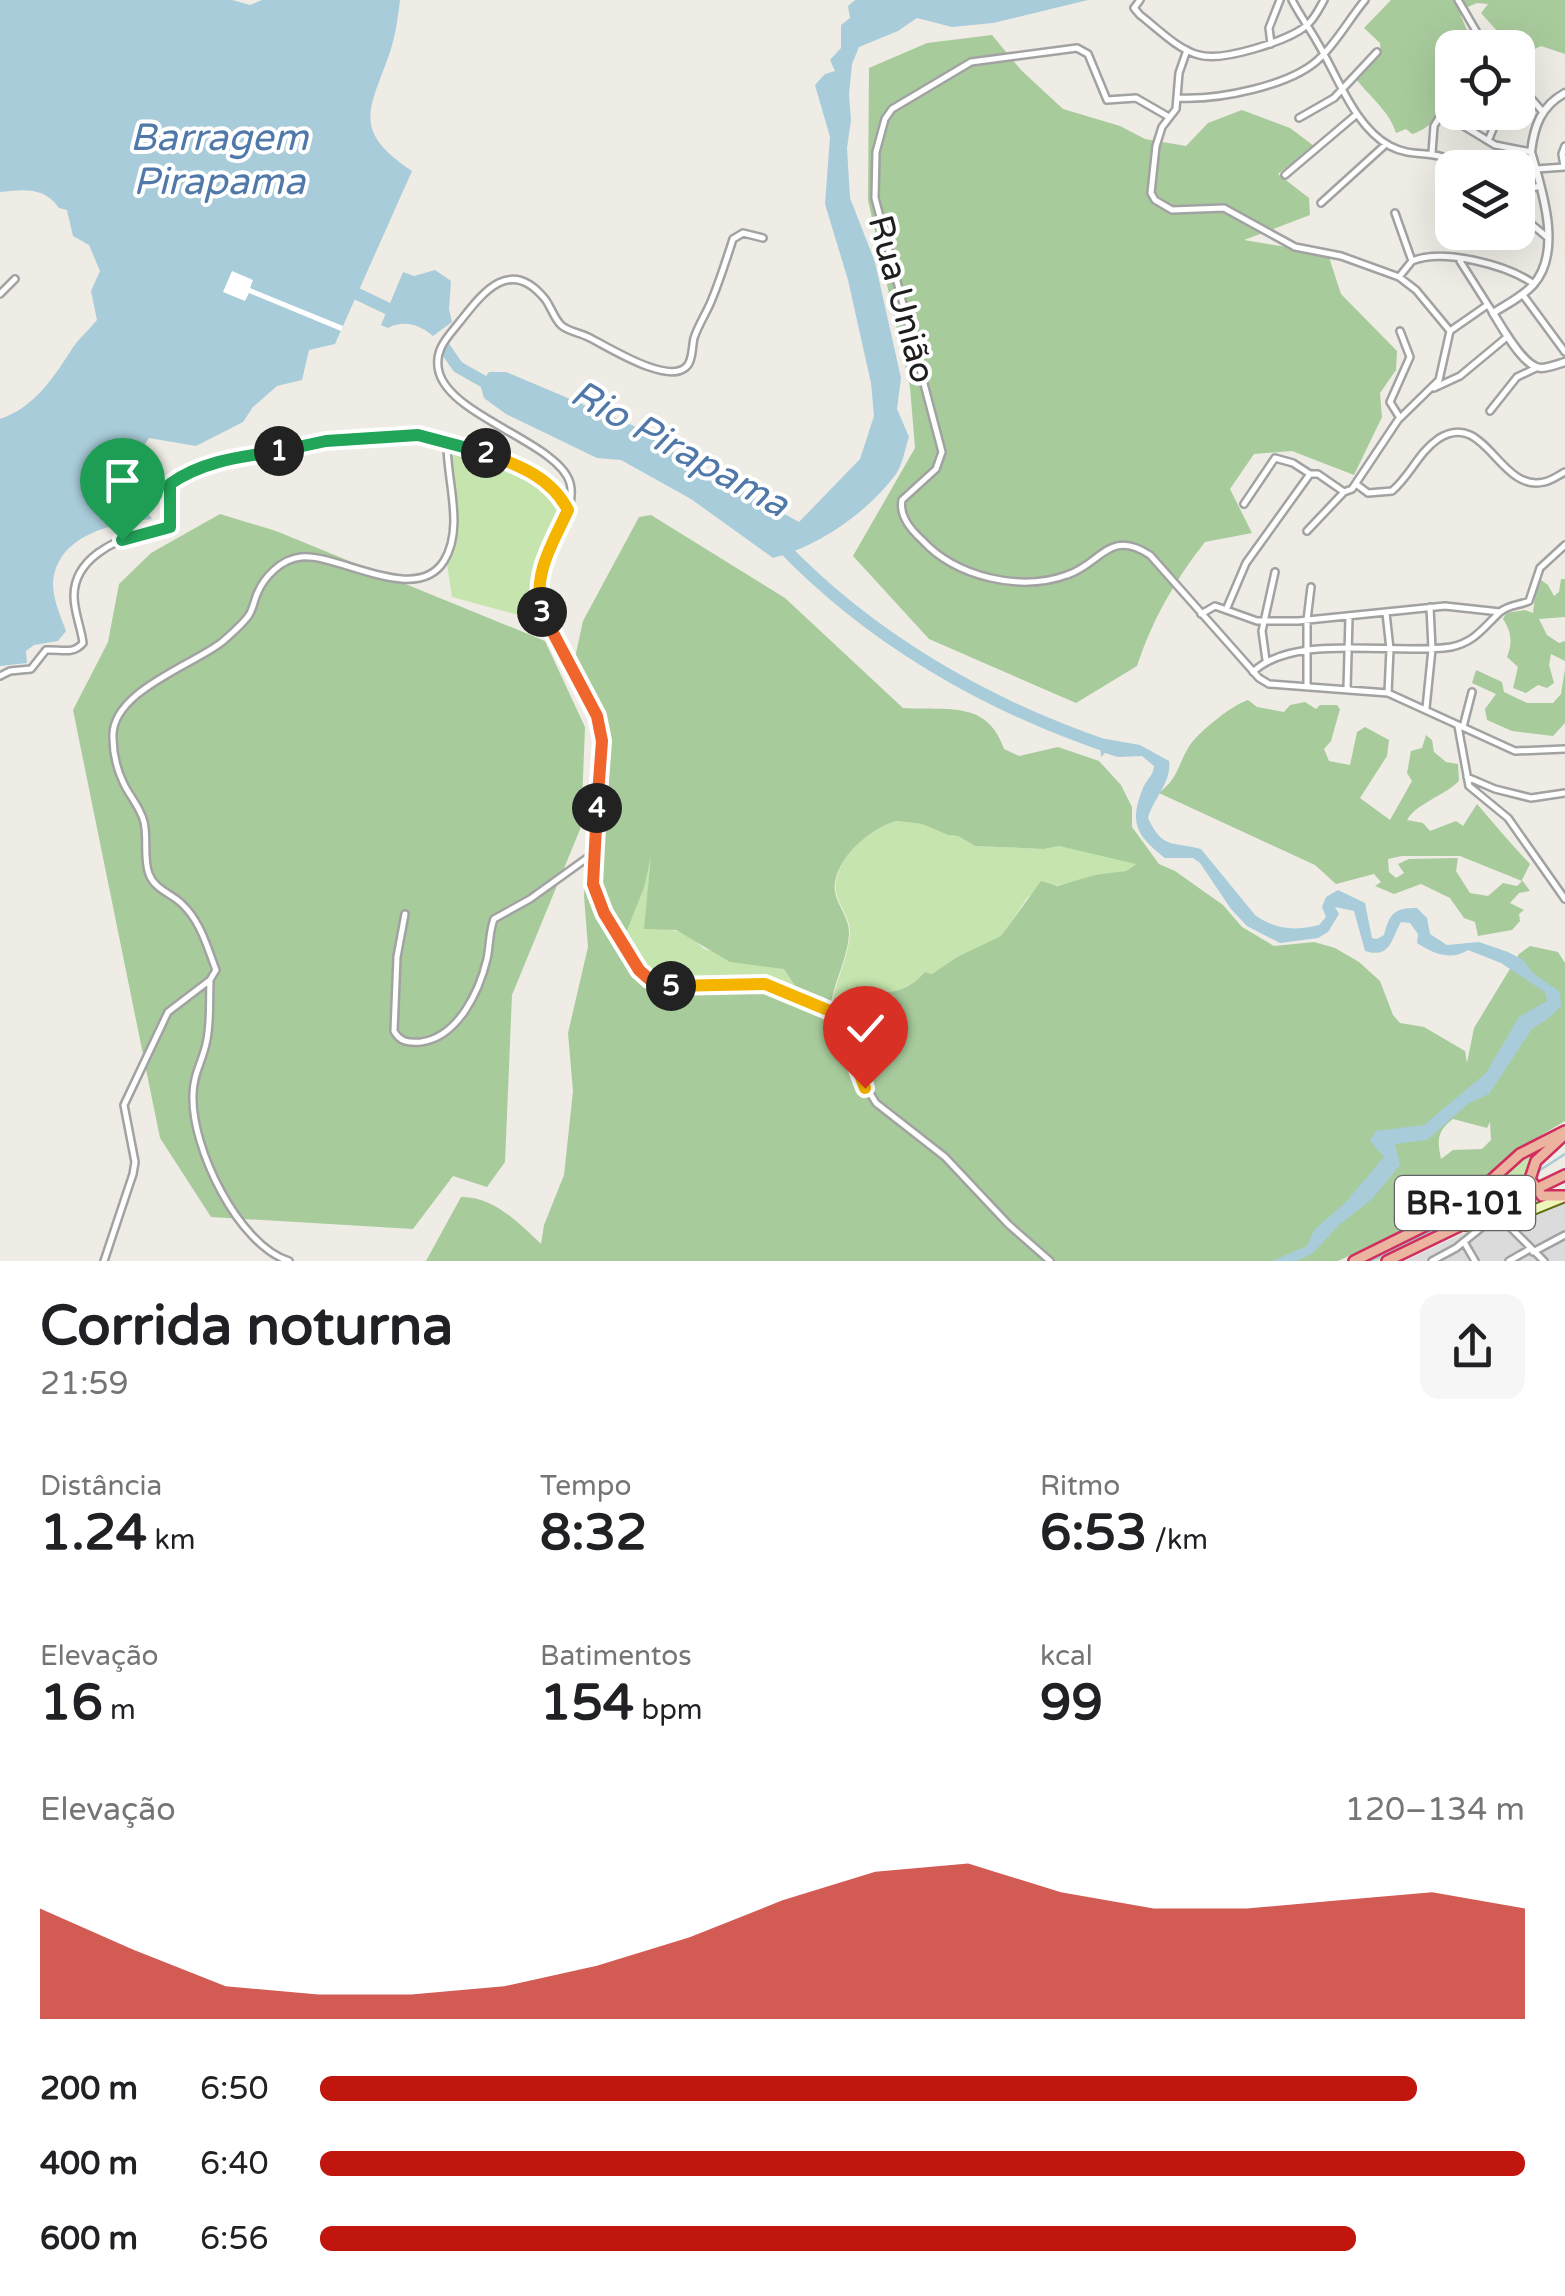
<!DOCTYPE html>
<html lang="pt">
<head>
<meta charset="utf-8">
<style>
  :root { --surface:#fff; --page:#f6f6f6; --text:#202124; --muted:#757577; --accent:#c0160d }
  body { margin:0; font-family:"Varela Round",sans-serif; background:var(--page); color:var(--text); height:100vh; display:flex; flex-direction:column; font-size:38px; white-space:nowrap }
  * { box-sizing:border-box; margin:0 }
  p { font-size:32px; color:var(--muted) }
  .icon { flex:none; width:55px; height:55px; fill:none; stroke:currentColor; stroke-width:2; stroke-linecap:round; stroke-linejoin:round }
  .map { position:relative; height:1261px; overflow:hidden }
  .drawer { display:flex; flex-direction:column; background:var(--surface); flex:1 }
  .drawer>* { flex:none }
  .fabs { position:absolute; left:1435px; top:30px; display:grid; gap:20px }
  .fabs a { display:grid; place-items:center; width:100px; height:100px; border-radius:20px; background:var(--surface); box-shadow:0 10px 40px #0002; font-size:50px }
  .pin { position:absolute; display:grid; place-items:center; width:85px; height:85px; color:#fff; margin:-102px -42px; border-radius:50% 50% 50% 0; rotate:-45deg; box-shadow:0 0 10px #0007 }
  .pin .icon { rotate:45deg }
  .km { position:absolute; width:50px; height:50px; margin:-25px; border-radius:50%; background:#222; color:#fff; font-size:28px; line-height:50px; text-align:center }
  .round { display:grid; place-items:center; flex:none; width:105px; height:105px; border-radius:20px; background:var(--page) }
  .overview { display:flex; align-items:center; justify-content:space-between; height:170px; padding:0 40px }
  h1 { font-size:55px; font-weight:800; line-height:75px }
  .metrics { display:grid; grid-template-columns:repeat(3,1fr); gap:15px; height:170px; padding:10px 40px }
  .metrics div { display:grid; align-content:center }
  .metrics b { font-size:50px; font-weight:800 }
  .metrics small { font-size:28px; font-weight:400 }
  .metrics p { font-size:28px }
  .chart { height:280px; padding:20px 40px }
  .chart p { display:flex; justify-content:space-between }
  .chart svg { width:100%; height:180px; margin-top:10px; fill:var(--accent); opacity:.7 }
  ul { padding:0 40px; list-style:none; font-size:32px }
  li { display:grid; grid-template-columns:160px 120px 1fr; align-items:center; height:75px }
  li i { height:25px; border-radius:12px; background:var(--accent) }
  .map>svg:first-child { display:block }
</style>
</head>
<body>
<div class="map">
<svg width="1565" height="1261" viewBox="0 0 1565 1261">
  <rect width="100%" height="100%" fill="#eeece5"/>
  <path fill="#dcdbdb" d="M1565,1191V1261H1405L1468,1231Z"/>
  <path fill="#c6e5ae" d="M448,443L526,471L570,503C554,539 522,584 548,623L452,597L446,557L454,522Z
    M897,821L922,824L948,835L958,836L975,846L1044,849L1059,846L1137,863L1126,871L1038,889L1027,898L1001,937L957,957L932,974L925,972C910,987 894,997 873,989L863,997L831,1010C834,985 847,962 850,935C851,918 839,908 836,892C832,861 869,827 897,821Z
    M654,830L659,927C678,930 691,936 704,949L784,969L802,997C765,994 682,994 652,980C638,973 630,956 622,943L644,888Z
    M1557,1138L1541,1151L1524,1175L1529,1188L1377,1261H1365L1457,1215L1535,1149Z"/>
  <path fill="#a8cb9c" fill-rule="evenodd" d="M1391,0H1565V54L1541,46L1528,52L1518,51L1506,31L1498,32L1481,13L1488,4L1477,3L1463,9L1461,16L1472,42L1467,47L1452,48V59L1448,62L1444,79L1452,88C1444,107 1434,128 1412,134L1406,129L1396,133C1390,112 1370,97 1357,80L1381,54L1380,43L1364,28Z
    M992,35L1021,70L1063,109L1120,126L1145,139L1186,146L1208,123L1242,110L1290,128L1314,146L1278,174L1309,198L1310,215L1244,240L1328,254L1341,294L1397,351L1396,370L1380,393L1382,417L1354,475L1292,451L1254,454L1230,489L1252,533L1205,542C1175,580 1152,620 1137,666L1076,703L929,639L853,556L915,448L910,387L868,200L869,68L927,43Z
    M220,514L276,531L545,641L585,727L581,827L512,995L505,1162L487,1187L453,1176L413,1229L211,1217L160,1138L73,710L108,642L119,584L151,553Z
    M651,515L785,598L903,708C946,711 987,699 1004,749L1019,756L1058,747L1099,761L1121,785L1132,807V827L1159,864L1175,871L1223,905L1242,927L1274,946L1314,942L1335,948L1359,962L1380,981L1393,1015L1400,1023L1424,1027L1465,1051L1467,1063L1474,1028L1519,954L1530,946L1558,952L1565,963V1121L1528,1143L1462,1199L1427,1220L1338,1261H426L461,1197C493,1196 519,1223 541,1244L544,1225L564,1175L573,1091L568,1033L588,947L584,896L585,880L594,861L601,729L573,667L583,621L639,517ZM897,821L922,824L948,835L958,836L975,846L1044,849L1059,846L1136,864L1126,871L1095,875L1057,886L1041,881L1001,936L957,957L932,974L925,972C911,987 894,997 873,989L863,997L830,1010C832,986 847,961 849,935C850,918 838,908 835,892C831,862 870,827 897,821ZM651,856L644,929L676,930L730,962L784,969L802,997L765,984L662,983C641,976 634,961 622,943L644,888ZM1453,1119L1487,1128L1490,1122L1491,1140L1482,1149L1453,1150L1441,1159C1437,1140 1437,1131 1453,1119Z
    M1561,579H1565V617L1539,619L1547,635L1559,643L1565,641V661L1551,654L1549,665L1554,683L1547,688L1538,685L1526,693L1513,688L1518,667L1507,657C1513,642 1511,631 1503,619L1506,613L1525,610L1533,613L1535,595L1541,580L1548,585L1554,596L1559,592Z
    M1565,669V723L1553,736L1512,731L1487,720L1485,709L1496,694L1472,683L1476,670L1502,682L1504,692L1527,703H1553L1561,694Z
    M1248,700L1257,707L1284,712L1290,705L1305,702L1316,709L1320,705H1337L1340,709L1331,741L1324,749L1329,761L1350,765L1357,732L1365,727L1389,740L1387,756L1360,798L1390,820L1412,781L1407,773L1411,751L1422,748L1426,735L1432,740L1434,752L1446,762L1458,764L1459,781C1444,796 1417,803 1407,820L1423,823L1430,831L1456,821L1463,826L1477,804C1495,825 1511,844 1530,864L1522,880L1530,891L1519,893L1510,903L1524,910L1519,914L1520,921L1512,930L1478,936L1475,922L1464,918L1450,898L1421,884L1394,894L1375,886L1381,882L1374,874L1336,884L1315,865L1159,793C1180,776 1177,765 1190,745C1200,731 1232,705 1248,700ZM1402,856H1460L1522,881L1517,886L1503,883L1488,896L1470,893L1456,871L1458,858L1409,859L1398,864L1404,873L1396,878L1389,872L1388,859Z"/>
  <path fill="#a8ccd9" d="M0,0H232L250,5L262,0H400C398,18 395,38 389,55C368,113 353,131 412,171L335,344L309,350L302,380L277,386L253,407L243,422L196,446L149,438L138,455L128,456C122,478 141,501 152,519C112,523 56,535 53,584C53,600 61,617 66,631L58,641L34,645L26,651L27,663L0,666V419C33,408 52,380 70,352C77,340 88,331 97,320L91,291L100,271L89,245L73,236L67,210L59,208C45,187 24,189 0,192Z
    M855,0H1088L993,23L952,27L917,18L898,31L859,47L852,64L849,95L851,120L847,148L850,198L875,262L901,378L897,409L909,437C905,448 903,464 896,474C867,513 819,546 773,558L691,499L621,460L597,458L506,414L484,398L480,384L489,372H506L634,426L688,461L799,522L860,459L874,416L871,383L848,280L825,204L830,137L815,85L825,74L835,71L830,60L841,48V25L850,18L848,6Z
    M435,270L451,281L449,309L452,322L433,336C419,324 403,320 388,328L381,325L403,272L414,276Z
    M1100,738L1140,745L1169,761C1172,782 1153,799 1148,818C1163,850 1172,841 1201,849L1255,915C1276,930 1295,931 1319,925L1326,917L1322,907L1326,897L1338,890L1365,903L1372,938L1377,939L1384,935C1390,913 1394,908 1417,908L1427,918L1430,934L1447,945L1479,942L1508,952L1523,960L1533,973L1560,992L1561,1006L1549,1018L1532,1029L1489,1094L1469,1103L1427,1140L1395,1144L1400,1165L1372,1199L1339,1225L1312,1254L1296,1261H1272L1307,1246L1314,1230L1345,1203L1384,1157L1370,1141L1376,1131L1424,1125L1486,1073L1519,1017L1547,1001L1545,992L1501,963L1468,950C1451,961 1434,954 1417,943L1418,934L1410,923L1401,922C1391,939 1391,959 1365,951L1354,911L1335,907L1339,914L1328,932L1318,938L1280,943L1247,926L1231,909L1200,863L1193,858H1165C1136,835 1129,823 1143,788C1147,778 1153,777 1154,766L1142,756L1118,757L1105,753L1101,757Z"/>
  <path fill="#fff" d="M232,271L253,280L250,288L343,326L341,331L249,293L245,301L223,292Z"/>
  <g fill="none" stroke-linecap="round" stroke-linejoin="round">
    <path stroke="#a8ccd9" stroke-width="2.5" d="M1537,1172L1565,1154
      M1370,1261L1458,1219L1525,1178"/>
    <path stroke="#a8ccd9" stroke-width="12" d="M345,288L399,314
      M444,347L458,367L495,388
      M779,543C870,639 987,706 1112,748"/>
    <g stroke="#a2a2a2" stroke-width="10">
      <path id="minor" d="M1140,0L1134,8L1140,15C1157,28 1178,50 1199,55C1222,62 1288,41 1306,26C1314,20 1319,9 1324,0
        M1292,0C1299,14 1308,26 1316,40C1337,74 1354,127 1390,146C1416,160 1437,146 1462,168
        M1458,0L1486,48
        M1271,44L1269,28L1280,0
        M1187,50L1179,73L1176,109L1162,127L1156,146L1151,193L1155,200L1172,210L1224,208L1295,247L1341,256L1399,277L1416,290L1450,331
        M1518,83L1542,111
        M1178,98C1218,100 1293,86 1321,57C1338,40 1350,18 1365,0
        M1444,114L1495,145L1531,152
        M1169,117L1136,98L1107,100L1088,54L1077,48L971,62L892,109L885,119L876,152L875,198L942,452L936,469L902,500C899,515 911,530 922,540C956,577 1020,592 1067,575C1101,564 1109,528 1150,555L1259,678L1269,684L1388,693L1515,751L1565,749
        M1299,118L1334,98L1377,52
        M1488,141L1500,112
        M1432,153L1434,126L1452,96
        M1564,166L1562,154L1565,146
        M1536,169L1565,167
        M1285,175L1357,114
        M1518,192L1540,186
        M1321,203L1385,145
        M1395,213L1412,261L1399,277
        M1518,213L1547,237
        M763,238L743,233L733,239C726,261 719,283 710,304C705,315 698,326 694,338C692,346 693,361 686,367C667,385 607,346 588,337C580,333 567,331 561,325C554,318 551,307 545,299C511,257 484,291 462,319C449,336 433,349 439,372C451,417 559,443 570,483C580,520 527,558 543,614L597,715L602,741L593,884L604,913L639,970L649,979L674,986L765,984L830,1011L842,1028L856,1070L876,1103L945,1157L1008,1224L1050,1261
        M1412,261C1443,248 1507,265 1534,284
        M1460,261L1493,313
        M0,294L15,279
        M1523,295L1565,352
        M1434,388L1460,376L1507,337
        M1490,411L1517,377L1536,368
        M1400,418L1390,402L1410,357L1400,331
        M1356,484L1368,493L1392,491C1410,476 1418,453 1438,439C1485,408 1499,493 1544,482C1551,481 1559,475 1565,472
        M1244,504L1275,458L1293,463L1310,474
        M1307,531L1344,492L1352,489L1398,420L1439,380L1450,331L1486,306
        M1226,610L1246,563L1310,474H1318L1344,492
        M1386,613L1390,649L1388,693
        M1201,614L1215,606L1257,621H1298L1445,606L1500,612
        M1266,660L1262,631L1275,572
        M1253,672C1295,632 1395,656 1451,647C1475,642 1484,627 1500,612C1508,605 1520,605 1529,601L1540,568L1565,545
        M0,676L10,671L31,669L46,650C61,649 73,655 83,643C81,627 74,612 74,596C74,559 114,540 145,532C153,530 159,532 168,530L171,525L168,505L170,485C212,452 301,445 354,440C374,439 395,434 415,435C449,436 525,464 551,485C559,492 563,501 568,510
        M1307,687V620L1311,587
        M1347,689L1349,617
        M1426,708L1432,649L1430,607
        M1458,726L1469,786L1508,818L1565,899
        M1463,727L1472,692
        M1467,777L1495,789L1531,798L1565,793
        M405,914L397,957L394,1031C400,1042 408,1043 421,1042C458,1037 479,992 487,959C490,945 489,932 494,919L530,899L594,853
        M210,982C209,1002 211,1024 206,1044C202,1062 193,1075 193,1095C191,1147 238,1245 289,1261
        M1501,1218L1544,1261
        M1464,1242L1475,1261
        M1533,1252L1565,1235
        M104,1261L133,1174L135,1162L124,1105L168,1012L210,980L216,970C207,947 201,922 182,904C171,893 155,890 149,874C143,859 148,838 144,822C140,806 129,796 123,782C117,769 113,752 113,738C110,692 193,665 222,642C230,635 243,624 249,615C253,609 254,601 257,594C264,577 281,559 301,557C338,553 416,606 444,561C465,527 446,479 447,442
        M1432,1261L1456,1248L1487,1223
        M1509,1261L1530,1249"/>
    </g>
    <g stroke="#a2a2a2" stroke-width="11">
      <path id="tertiary" d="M1565,93C1541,106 1534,126 1531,152C1542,190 1563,252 1533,285C1522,297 1507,304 1493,313C1502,327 1524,368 1541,368C1548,368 1558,364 1565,362"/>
    </g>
    <g stroke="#5f6f0c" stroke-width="12">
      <path id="secondary" d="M1465,1226L1523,1214L1565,1197"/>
    </g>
    <g stroke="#cf2f5e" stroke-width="14">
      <path id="trunk" d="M1563,1136L1536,1161L1530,1179L1542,1196H1565
        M1501,1218L1528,1201L1534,1189
        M1354,1261L1447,1215L1469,1200L1520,1154L1565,1131
        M1387,1261L1565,1175"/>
    </g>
    <use href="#minor" stroke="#fff" stroke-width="5"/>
    <use href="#tertiary" stroke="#fff" stroke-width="6"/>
    <use href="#secondary" stroke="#f0f5bc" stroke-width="8"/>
    <use href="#trunk" stroke="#ecb49f" stroke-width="9"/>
  </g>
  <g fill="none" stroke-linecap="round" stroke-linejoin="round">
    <g stroke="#fff" stroke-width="20">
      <path id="split-1" d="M122,540L170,527V484C202,461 240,457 279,451"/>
    </g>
    <g stroke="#fff" stroke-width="20">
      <path id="split-2" d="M279,451L326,441L418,435L486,453"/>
    </g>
    <g stroke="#fff" stroke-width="20">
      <path id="split-3" d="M486,453C520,466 551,477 568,510C553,543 532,574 542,612"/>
    </g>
    <g stroke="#fff" stroke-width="20">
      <path id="split-4" d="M542,612L597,716L602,741L597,808"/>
    </g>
    <g stroke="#fff" stroke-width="20">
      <path id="split-5" d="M597,808L593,884L604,913L639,970L649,979L671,986"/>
    </g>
    <g stroke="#fff" stroke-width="20">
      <path id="split-6" d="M671,986L765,984L830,1011L842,1028L865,1088"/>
    </g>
    <use href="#split-1" stroke="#22a559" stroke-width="12"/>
    <use href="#split-2" stroke="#22a559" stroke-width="12"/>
    <use href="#split-3" stroke="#f5b400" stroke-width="12"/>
    <use href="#split-4" stroke="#f0652b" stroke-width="12"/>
    <use href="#split-5" stroke="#f0652b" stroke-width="12"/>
    <use href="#split-6" stroke="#f5b400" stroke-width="12"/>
  </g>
  <g text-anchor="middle" stroke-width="8" stroke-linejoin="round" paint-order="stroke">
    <rect fill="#fff" stroke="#626262" stroke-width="2.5" x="1395" y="1176" width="140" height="54" rx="8"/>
    <g font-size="32" font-weight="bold" fill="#1e1e1e">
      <text x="1465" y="1214">BR-101</text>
    </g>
    <g font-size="35" fill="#1e1e1e" stroke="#fff">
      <text transform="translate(902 299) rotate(75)" y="12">Rua União</text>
    </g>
    <g font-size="38" font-style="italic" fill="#5078a8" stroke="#fff">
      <text x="219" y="150">Barragem<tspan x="219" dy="44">Pirapama</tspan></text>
      <text transform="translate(680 448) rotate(29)" y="13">Rio Pirapama</text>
    </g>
  </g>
</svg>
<div class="fabs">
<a><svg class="icon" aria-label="locate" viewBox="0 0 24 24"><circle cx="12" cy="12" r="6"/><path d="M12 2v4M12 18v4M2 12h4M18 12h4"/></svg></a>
<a><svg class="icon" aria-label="layers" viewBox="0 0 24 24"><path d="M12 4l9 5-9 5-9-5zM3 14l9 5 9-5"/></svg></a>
</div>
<div class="pin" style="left:122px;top:540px;background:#1e9e55"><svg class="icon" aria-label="arrive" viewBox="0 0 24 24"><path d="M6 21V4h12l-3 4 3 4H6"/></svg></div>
<div class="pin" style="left:865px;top:1088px;background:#d93025"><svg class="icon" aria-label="check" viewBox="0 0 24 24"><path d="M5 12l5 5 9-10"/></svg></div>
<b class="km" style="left:279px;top:451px">1</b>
<b class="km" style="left:486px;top:453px">2</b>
<b class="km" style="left:542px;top:612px">3</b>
<b class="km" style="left:597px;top:808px">4</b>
<b class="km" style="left:671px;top:986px">5</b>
</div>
<section class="drawer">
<div class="overview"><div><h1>Corrida noturna</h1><p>21:59</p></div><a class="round"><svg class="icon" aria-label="share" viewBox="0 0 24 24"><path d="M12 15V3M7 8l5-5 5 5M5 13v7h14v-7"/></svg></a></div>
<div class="metrics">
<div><p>Distância</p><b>1.24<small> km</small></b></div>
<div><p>Tempo</p><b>8:32</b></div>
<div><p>Ritmo</p><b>6:53<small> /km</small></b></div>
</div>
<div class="metrics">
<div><p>Elevação</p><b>16<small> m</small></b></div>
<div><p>Batimentos</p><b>154<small> bpm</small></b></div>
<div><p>kcal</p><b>99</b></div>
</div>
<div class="chart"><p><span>Elevação</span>120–134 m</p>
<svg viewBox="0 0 160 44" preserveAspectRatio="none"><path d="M0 44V17L10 27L20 36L30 38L40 38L50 36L60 31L70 24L80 15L90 8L100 6L110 13L120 17L130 17L140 15L150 13L160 17V44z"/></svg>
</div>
<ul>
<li><b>200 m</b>6:50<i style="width:91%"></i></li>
<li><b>400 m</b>6:40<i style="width:100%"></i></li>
<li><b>600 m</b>6:56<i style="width:86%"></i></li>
</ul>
</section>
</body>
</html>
